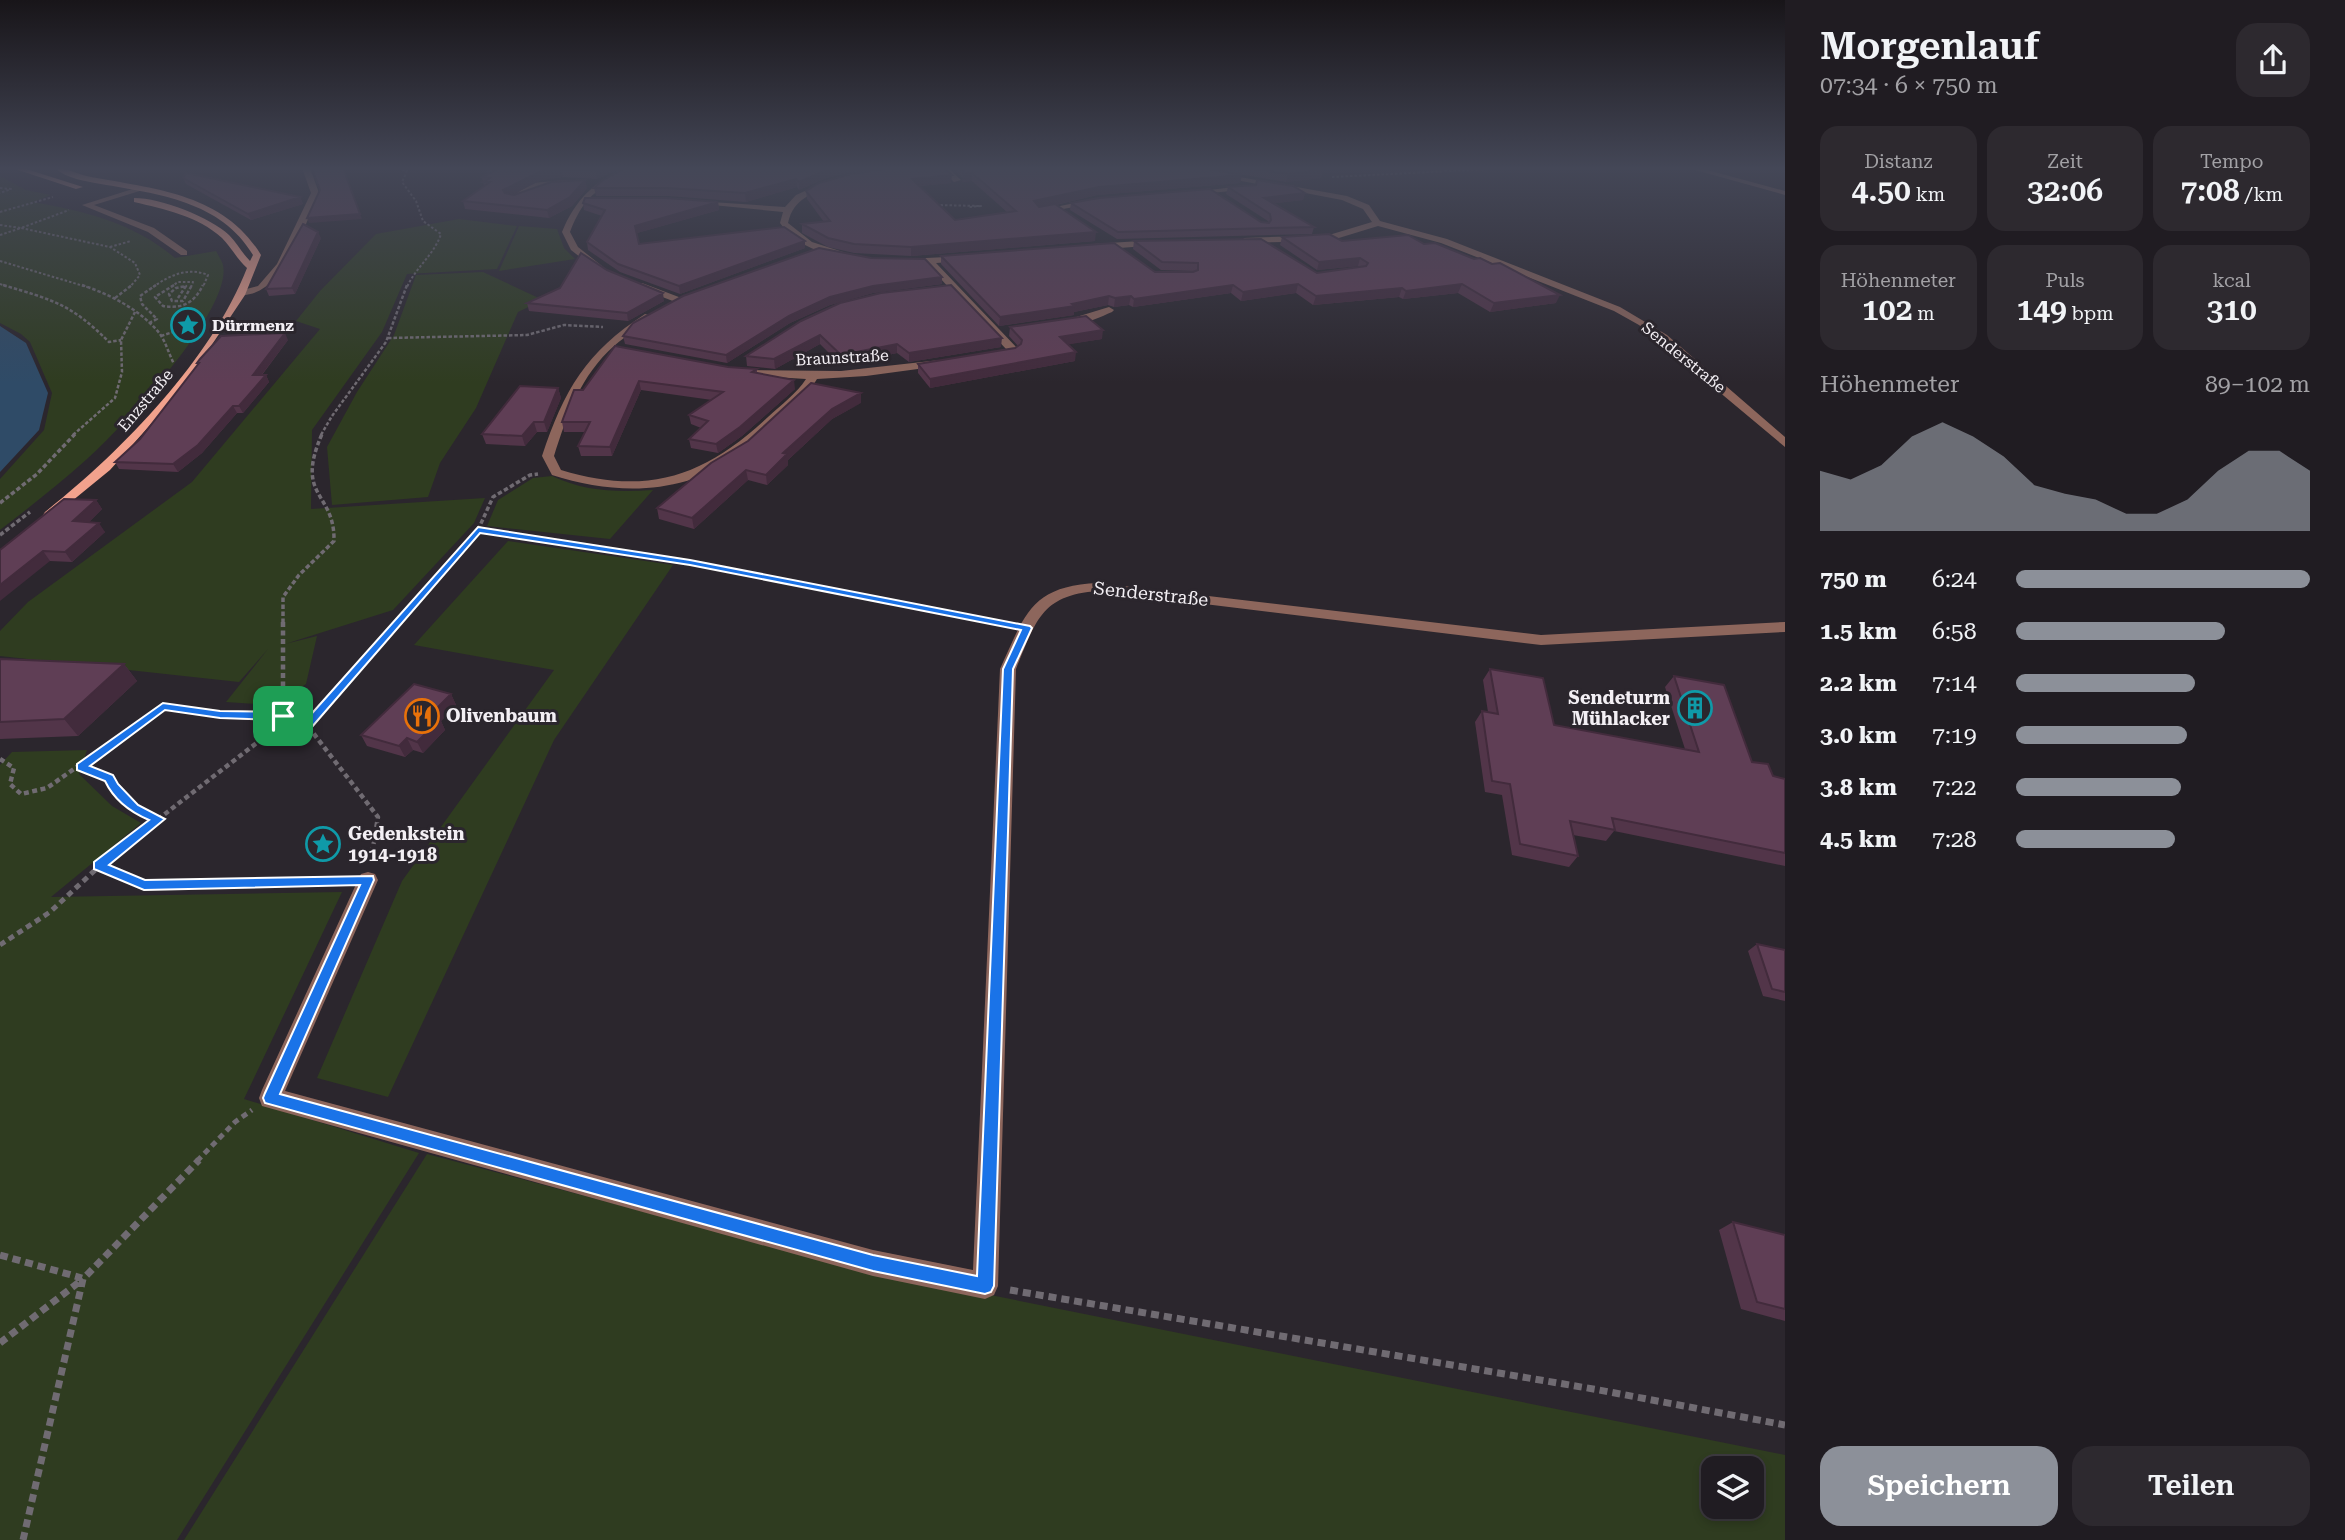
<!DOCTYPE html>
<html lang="de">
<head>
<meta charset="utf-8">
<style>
  :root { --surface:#201c22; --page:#2d292f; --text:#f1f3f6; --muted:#a2a1a5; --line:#3d3a40; --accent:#8c9099 }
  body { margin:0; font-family:"Roboto Serif",serif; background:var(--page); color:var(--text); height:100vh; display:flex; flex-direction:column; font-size:26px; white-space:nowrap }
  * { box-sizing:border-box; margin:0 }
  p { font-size:23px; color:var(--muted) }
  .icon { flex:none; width:38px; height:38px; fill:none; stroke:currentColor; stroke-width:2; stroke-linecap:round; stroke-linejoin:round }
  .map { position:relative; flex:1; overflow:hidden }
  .sheet { display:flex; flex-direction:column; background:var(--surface); width:560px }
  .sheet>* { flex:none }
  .tools { position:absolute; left:1701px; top:1456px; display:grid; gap:14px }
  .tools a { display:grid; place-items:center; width:63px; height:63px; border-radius:14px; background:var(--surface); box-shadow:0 4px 10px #0003,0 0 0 2px var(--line); font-size:35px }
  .pin { position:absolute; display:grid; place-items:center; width:60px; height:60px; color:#fff; margin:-30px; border-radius:14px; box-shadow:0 4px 10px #0006 }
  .round { display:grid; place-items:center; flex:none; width:74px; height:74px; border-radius:21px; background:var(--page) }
  .summary { display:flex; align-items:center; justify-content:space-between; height:119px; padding:0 35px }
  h1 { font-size:38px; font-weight:600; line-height:52px }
  .figures { display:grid; grid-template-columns:repeat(3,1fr); gap:10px; height:119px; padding:7px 35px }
  .figures div { display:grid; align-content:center; border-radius:18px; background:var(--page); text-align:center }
  .figures b { font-size:30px; font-weight:600 }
  .figures small { font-size:19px; font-weight:400 }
  .figures p { font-size:19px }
  .chart { height:196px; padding:14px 35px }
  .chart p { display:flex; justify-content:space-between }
  .chart svg { width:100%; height:126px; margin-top:7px; fill:var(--accent); opacity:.7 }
  .button { display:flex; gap:14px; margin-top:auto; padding:14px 35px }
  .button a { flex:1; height:80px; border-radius:21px; background:var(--accent); color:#fff; font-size:28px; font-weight:600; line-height:80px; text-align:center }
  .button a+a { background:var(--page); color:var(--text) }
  ul { padding:0 35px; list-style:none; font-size:23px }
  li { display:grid; grid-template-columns:112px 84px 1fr; align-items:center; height:52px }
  li i { height:18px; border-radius:9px; background:var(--accent) }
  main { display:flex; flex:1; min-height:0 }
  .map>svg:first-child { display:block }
</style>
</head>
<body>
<main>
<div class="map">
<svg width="1785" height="1540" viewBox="0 0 1785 1540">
  <rect width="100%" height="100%" fill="#2b262d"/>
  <path fill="#2f3c20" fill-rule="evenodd" d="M0,176L26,190L51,195L33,202C85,211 134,223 175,258L216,251C218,255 222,261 223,265C233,309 120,430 87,459C59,484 30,507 0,530V479L44,430L52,393L30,342L21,334L0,323Z
    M459,219L517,226L497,269L407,274L382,332L312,430L311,509L485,498L474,523L393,610L285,644L317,636L306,684L274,705L226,702L268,649L239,682L0,656V631L28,602L192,482L320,329L296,321L320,291L376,234Z
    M519,226L557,229L564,248L575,259L499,271Z
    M483,272L543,300L518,312L476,408L440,463L428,497L332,505L327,447L357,392L394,335L416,275Z
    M552,476C586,492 617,492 653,490L610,539L487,526L498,500L533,478Z
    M508,541L673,565L554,740L388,1097L317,1078L402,881L554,670L414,645Z
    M87,750L79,774L112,806L141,823L51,897L342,892L244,1099L419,1153L177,1540H0V765L12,752Z
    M427,1154L851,1267L1785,1455V1540H184ZM1713,1468H1752V1507H1713Z"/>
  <path fill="#2f4b67" d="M0,326L26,343L48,393L39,430L0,472Z"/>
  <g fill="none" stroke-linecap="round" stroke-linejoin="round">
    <path stroke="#706b72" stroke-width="2" stroke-dasharray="2.5 2" stroke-linecap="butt" d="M398,168L407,171L402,182L416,201L423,221L441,234C434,255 416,267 407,287
      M1332,177L1509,168
      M0,188L11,189L0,193
      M936,205L981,206L968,207
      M0,212L53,197
      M0,225L21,228L69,210
      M0,235L21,228L110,247L135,263L140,275L130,287
      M110,247L131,241
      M0,261L87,287
      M0,284L8,287
      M153,287C170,275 188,267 208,275L203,287
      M171,287L178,282H193L191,287
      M183,287H186"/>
    <path stroke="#706b72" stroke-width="2.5" stroke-dasharray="3.5 2" stroke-linecap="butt" d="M3,285C53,300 71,304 109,342L121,340
      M82,285C111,295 141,310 160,334C166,343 169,354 174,364
      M174,285L155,297L163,306C183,309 194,303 203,285
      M115,298L132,285
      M178,298L186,286L176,288L169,294L172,301H183L192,285
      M149,323L157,319L142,304L140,296L156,285
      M161,336L197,324L188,322L179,326V329
      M388,338L527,335L564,325L603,327
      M73,435L115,398L122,372L121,340L135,312
      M321,435L332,416L386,342L407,285"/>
    <path stroke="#706b72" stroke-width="3.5" stroke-dasharray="4.5 2.5" stroke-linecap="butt" d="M0,503L37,474L75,434
      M478,530L493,497L530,475L538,474
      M0,535L30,512
      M283,623V597L299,575L334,541C335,491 294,498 322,434
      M396,623L478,530L690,562L1002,623"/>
    <path stroke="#706b72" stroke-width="4.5" stroke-dasharray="5 3.5" stroke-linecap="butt" d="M283,622V716
      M993,622L1005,624
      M307,725L398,622
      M0,759L14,768L10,784L21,794L47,788L163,706L220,715L283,716L307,725L378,817L371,859
      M81,767L109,778L130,803L159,819
      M104,861L289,718"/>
    <path stroke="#706b72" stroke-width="5" stroke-dasharray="6 4.5" stroke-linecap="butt" d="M98,866L144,885L342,881
      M0,945L50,912L107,859
      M197,1161L235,1122L252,1110"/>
    <path stroke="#706b72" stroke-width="7" stroke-dasharray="8 5" stroke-linecap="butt" d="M0,1255L82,1278
      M1010,1290L1599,1390L1785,1425
      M0,1343L83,1279
      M23,1540L83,1279L199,1160"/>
    <path fill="#8d665c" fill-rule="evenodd" d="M302,168H310L319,193C304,226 283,298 239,295V291L258,286L277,264L311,193Z
      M627,168H637C601,191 588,187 570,232L578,247L602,266L594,268L571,250L562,232C575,200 595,180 627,168Z
      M940,168H948L961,180L954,182Z
      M1173,168H1189L1347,196L1369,205L1380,221L1447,239L1620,307L1667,335L1785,437V447L1639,325L1614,311L1441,243L1378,226L1329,241L1241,243L1244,238L1329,235L1372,222L1363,209L1342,200Z
      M1688,168H1700L1785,191V195Z
      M567,180L570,184L537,187L515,201L508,199L532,183Z
      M825,182L832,184C812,195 794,197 788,223L812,242L843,252V256L840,257C815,251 795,244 780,223L783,212L692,203L696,201L785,207L796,195Z
      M1251,185L1254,189L1188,195L1184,193Z
      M139,187L146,189L94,205L154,228L187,251V255H181L148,232L82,205Z
      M1094,199L1097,203L1040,213L1036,211Z
      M1156,240L1159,245L1093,250L1089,247L1093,244Z
      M968,256V260L965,261L936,263L1018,349V353L991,356V352L1006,349L926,263L905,265L900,262L905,259Z
      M642,283L684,299L686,301L678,303L639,288V284Z
      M1109,307L1114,310L1112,312C1098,318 1074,330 1060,322Z
      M645,314L654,316C642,327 626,335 614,346C581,375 567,415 554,456L561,470C647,496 704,477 768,417C781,405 797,393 806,379L742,375L737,372L738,370L841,371L940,360L945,363L940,366L866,376L817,379L810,390C786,412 764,437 738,456C681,496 615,495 552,475L542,456C564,390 586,352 645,314Z
      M1098,583L1541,635L1785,622V632L1541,645L1098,591C1040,595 1036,622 1016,669L998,1286L994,1295L985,1299L873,1276L262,1106L259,1098L262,1090L358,880L361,874L368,872L375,874L378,880L285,1091L873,1250L973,1270L1000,669C1025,614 1031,586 1098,583Z"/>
    <path fill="#f2a28d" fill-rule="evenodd" d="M12,168H23L83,187L76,189Z
      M55,168C67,168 79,175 91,177C156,189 224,194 261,255L245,295L183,388L110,470L50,519L43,515L45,512C121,452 211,360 247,268C237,259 231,247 222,238C198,216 164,209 134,202V198C161,198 210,217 229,235C237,243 242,253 250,261L253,255C221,201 158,194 101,184C85,181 67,179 55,168Z"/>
  </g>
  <path fill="#523549" d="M486,168H622L597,179L563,177L541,180L512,195L587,188L572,206L549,218L465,209L463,201L484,186L482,177L490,173H488Z
    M625,168H944L951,183L919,186L955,220L1007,212L972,181L962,182L963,178L952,168H1202L1242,175L1240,183L1097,195L1056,205L1095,241L911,256L854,253L828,247L802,233V224L824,222L807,199L806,191L885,169L847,173L826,178L799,190L797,187L746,202L668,196H596L594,188Z
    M1203,168H1318L1323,170L1321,178L1286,182Z
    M183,178L300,197L303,204L251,220L186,184Z
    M1228,187L1305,193L1303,200L1274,203L1314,227L1312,234L1117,239L1070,210L1071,203L1269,223L1268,221L1226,194Z
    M718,202L719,210L637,233L639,244L805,248L680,294L620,272L588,250L587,242L602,216L584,210L583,203Z
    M1282,237L1342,241L1424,244L1556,303L1490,312L1458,293L1403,299L1399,297L1313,305L1296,293L1241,301L1231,293L1133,307L1129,305L1114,307L1108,305L1074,312V315L999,326L941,264V256L1155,272H1193L1196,271L1161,270L1133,249L1134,241L1317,273L1359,267L1358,266L1317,270L1280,245Z
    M321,238L295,294L269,296L266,289Z
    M607,270L664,301L628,321L529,311L527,303Z
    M942,277V284L873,293L830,305L790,323L727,363L625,344L623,336Z
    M801,321L1001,347L909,362L897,353L841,365L820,344L775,369L747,366L746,356Z
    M1010,327L1102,339L1068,344L1075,361L930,388L918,373V364L1015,348L1018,346L1009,336Z
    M288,340L262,375H266L269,382L243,413H237L202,453L178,472L119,469L115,462L140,439L198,365L197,363Z
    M728,367L757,369V373L795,389L742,436L718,453L691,448L689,439L701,428L691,424L689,415L712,400L641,390L612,456H581L578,446L585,432H564L562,422L583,390Z
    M558,388L561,398L547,432H537L525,446L486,444L482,434Z
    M861,403L832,419L788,460V465L767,485L748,480L694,529L659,519L657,508Z
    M96,500L102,509L89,522L105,532L72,562L50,561L0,550Z
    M0,659L124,664L137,681L78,736L0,739Z
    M1490,669L1554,725L1685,749L1665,687L1674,676L1752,762L1773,776L1785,779V866L1614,831L1606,841L1573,835L1578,856L1569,867L1512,855L1502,795L1485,792L1475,722L1482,711L1488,712L1483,680Z
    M451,694L456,705L441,721L445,730L423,753L413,750L405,757L367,746L361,735Z
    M1757,944L1785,950V1001L1763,996L1748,951Z
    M1733,1222L1785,1235V1321L1741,1309L1719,1230Z"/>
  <path fill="#422b3c" d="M603,168H622L597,179L596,171Z
    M833,168H896L847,173L826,178L799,190V182L826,170Z
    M561,169L563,177L541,180L506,198L503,190L539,172Z
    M1323,170L1321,178L1286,182L1288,174Z
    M972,173V181L962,182L963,174Z
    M952,175L951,183L911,187L912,179Z
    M1242,175L1240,183L1097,195L1033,210L1034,201L1099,187Z
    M796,179L797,187L746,202L745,193Z
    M585,180L587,188L572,206L549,218L547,210Z
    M1305,193L1303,200L1262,205L1264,198Z
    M300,197L303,204L251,220L248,214Z
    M718,202L719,210L637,233L635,226Z
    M360,214L362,219L309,223L307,218Z
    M318,232L321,238L295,294L292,288Z
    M1096,232L1095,241L911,256V247Z
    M805,241V248L680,294L679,286Z
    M1360,258L1358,266L1317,270L1319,262Z
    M942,277V284L873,293L830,305L790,323L727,363L726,355L789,316L830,297L873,286Z
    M1298,284L1296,293L1241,301L1243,292Z
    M1462,284L1458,293L1403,299L1406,291Z
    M1233,285L1231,293L1133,307L1134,299Z
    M1402,288L1399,297L1313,305L1316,296Z
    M663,293L664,301L628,321L627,313Z
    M1560,295L1556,303L1490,312L1494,303Z
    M1109,296L1108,305L1074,312V315L999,326L1000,317Z
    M1131,296L1129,305L1114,307L1115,298Z
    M1103,330L1102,339L1059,346L1060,337Z
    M285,333L288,340L256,382L253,375Z
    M820,335V344L775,369L774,359Z
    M1002,338L1001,347L909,362V353Z
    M897,344V353L841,365V355Z
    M1076,352L1075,361L930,388V379Z
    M266,375L269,382L243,413L239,406Z
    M794,380L795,389L742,436L718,453L716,444Z
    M639,381L641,390L612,456L610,447Z
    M558,388L561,398L547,432L544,422Z
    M861,393V403L832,419L788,460V465L767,485L766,475L783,453L832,409Z
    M233,406L237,413L202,453L178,472L173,464Z
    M534,422L537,432L525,446L522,436Z
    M746,470L748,480L694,529L692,518Z
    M96,500L102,509L80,531L73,521Z
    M99,523L105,532L72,562L65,552Z
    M43,551L50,561L0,601V585Z
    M124,664L137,681L78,736L64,719Z
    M451,694L456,705L441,721L445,730L423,753L417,742L429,716Z
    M407,738L413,750L405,757L399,746Z"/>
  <path fill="#5f3e55" stroke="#422b3c" stroke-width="2" d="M312,168H343L360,214L307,218L320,190Z
    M499,168H603L596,171L561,169L539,172L503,190L505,193L514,195L551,182L585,180L570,197L547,210L463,201L490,182H483L490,178L482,177Z
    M625,168H833L826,170L799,182L796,179L745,193L667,188H594L603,180Z
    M892,168H944L952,175L912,179L955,220L1016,211L972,173L963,174V170L961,168H1202L1242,175L1099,187L1034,201L1039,207L1055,204L1096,232L911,247L854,244L828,238L802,224L830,221L806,191L819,183L851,174Z
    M1250,168H1318L1323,170L1288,174Z
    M186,173L300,197L248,214L183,178Z
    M1257,180L1293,186L1305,193L1264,198L1314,227L1118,232L1071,203L1099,198L1210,189L1261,222L1269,223L1271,220L1270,214L1228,187L1256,185Z
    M585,198H667L718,202L635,226L639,244L784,227L805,241L679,286L618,264L587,242L605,210L583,203Z
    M303,224L318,232L292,288L266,289Z
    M1329,234L1342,241L1408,235L1424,244L1435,243L1474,259L1480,258L1492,264L1500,263L1560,295L1494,303L1462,284L1406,291L1402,288L1316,296L1298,284L1243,292L1233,285L1134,299L1131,296L1115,298L1109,296L1072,304L1075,306L1000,317L941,256L1114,243L1155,272H1193L1198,270V263L1162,262L1134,241L1261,239L1317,273L1366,266L1368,263L1360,258L1319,262L1282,237Z
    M819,248L871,258L925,259L942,277L873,286L830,297L789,316L726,355L623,336L633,323L683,296Z
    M581,253L607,270L663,293L627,313L527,303L560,288Z
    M951,285L1002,338L909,353L897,344L841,355L820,335L774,359L746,356L801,321L840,303L881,293Z
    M1086,316L1103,330L1060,337L1076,352L930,379L918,364L1015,348L1021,344L1022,340L1010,327Z
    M285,333L253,375H266L239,406H233L198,445L173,464L115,462L140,439L199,363H197L200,359L221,336Z
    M615,346L728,367L757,369L752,372L794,380L740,427L716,444L689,439L708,421L689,415L723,392L639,381L610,447L578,446L590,422H562L563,419L574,390H583Z
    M811,383L861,393L832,409L783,453L787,454L766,475L746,470L692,518L657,508L711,463L748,441Z
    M520,386L558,388L544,422H534L522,436L482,434Z
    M64,499L96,500L73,521L99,523L65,552L43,551L0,585V550Z
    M0,659L124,664L64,719L0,722Z
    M1490,669L1543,678L1554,725L1699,752L1674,676L1724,685L1752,762L1768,764L1773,776L1785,779V853L1612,818L1615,830L1570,821L1578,856L1520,844L1510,784L1492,781L1482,711L1498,714Z
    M414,684L451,694L429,716L440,719L417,742L407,738L399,746L361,735Z
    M1757,944L1785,950V992L1772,989Z
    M1733,1222L1785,1235V1309L1757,1302Z"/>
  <linearGradient id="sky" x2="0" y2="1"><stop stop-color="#181519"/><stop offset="0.44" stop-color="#444757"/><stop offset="1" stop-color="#444757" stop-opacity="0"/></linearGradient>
  <rect width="1785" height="383" fill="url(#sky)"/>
  <path fill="#1a73e8" stroke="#fff" stroke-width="2" fill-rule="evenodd" d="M478,527L690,560L1030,626L1032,628L1013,669L994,1286L991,1292L985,1294L873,1271L265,1103L263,1098L265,1093L360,885L144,890L94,869V862L149,820C130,812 114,800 105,781L77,770V764L163,703L220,711L283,712L306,720ZM480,533L690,565L1021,630L1003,669L977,1276L873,1255L280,1094L374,880L373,876L145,880L109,865L165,819L138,805L118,784L113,775L90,766L165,710L220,718L282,720L307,729L311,728Z"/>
  <defs>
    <g id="sight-ring" transform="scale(1.75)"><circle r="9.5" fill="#2b262d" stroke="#0f9aa8" stroke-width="1.5"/><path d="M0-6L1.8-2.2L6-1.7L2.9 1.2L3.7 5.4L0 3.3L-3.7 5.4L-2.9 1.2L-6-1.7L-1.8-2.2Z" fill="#0f9aa8"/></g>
    <g id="building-ring" transform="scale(1.75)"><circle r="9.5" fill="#2b262d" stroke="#0f9aa8" stroke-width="1.5"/><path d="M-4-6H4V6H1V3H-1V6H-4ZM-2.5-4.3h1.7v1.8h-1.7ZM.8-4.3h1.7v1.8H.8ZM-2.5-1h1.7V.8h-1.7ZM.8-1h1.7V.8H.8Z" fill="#0f9aa8"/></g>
    <g id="restaurant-ring" transform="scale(1.75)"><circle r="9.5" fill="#2b262d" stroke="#e8710a" stroke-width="1.5"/><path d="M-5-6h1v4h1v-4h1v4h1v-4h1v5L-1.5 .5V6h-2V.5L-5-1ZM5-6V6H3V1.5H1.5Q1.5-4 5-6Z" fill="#e8710a"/></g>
  </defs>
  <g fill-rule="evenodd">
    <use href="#sight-ring" x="188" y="325"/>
    <use href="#building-ring" x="1695" y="708"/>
    <use href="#restaurant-ring" x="422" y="716"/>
    <use href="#sight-ring" x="323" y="844"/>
  </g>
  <g text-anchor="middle" stroke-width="6" stroke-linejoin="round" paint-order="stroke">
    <g font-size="16" font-weight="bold" fill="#f3eff4" stroke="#2b262d" text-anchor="start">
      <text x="212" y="331">Dürrmenz</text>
    </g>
    <g font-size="16" fill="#f3eff4" stroke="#2b262d">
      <text transform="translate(842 357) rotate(-3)" y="6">Braunstraße</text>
      <text transform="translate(1684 357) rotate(39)" y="6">Senderstraße</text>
      <text transform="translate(145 400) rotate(-50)" y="6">Enzstraße</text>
    </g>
    <g font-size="18" fill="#f3eff4" stroke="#2b262d">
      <text transform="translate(1151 594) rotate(6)" y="6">Senderstraße</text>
    </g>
    <g font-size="18" font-weight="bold" fill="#f3eff4" stroke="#2b262d" text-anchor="start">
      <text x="1670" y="704" text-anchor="end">Sendeturm<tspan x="1670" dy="21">Mühlacker</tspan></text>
      <text x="446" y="722">Olivenbaum</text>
      <text x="348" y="840">Gedenkstein<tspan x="348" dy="21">1914-1918</tspan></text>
    </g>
  </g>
</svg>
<div class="tools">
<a><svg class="icon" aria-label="layers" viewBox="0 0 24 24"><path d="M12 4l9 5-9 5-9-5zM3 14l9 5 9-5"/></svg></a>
</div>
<div class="pin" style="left:283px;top:716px;background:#1e9e55"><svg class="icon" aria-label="arrive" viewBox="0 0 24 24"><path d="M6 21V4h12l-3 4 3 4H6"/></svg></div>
</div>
<section class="sheet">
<div class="summary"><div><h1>Morgenlauf</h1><p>07:34 · 6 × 750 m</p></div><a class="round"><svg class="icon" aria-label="share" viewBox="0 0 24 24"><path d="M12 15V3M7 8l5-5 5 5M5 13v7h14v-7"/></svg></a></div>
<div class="figures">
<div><p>Distanz</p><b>4.50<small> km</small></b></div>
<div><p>Zeit</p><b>32:06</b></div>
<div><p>Tempo</p><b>7:08<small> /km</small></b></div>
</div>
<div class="figures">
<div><p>Höhenmeter</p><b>102<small> m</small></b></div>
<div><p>Puls</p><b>149<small> bpm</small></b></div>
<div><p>kcal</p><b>310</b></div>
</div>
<div class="chart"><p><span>Höhenmeter</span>89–102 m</p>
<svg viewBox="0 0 160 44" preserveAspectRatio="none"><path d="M0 44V23L10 26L20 21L30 11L40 6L50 11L60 18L70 28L80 31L90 33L100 38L110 38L120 33L130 23L140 16L150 16L160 23V44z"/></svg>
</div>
<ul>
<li><b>750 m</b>6:24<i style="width:100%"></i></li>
<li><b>1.5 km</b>6:58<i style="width:71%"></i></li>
<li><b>2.2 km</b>7:14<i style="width:61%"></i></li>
<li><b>3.0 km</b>7:19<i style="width:58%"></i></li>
<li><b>3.8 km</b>7:22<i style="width:56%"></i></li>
<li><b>4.5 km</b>7:28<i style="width:54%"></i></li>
</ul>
<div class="button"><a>Speichern</a><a>Teilen</a></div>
</section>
</main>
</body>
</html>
